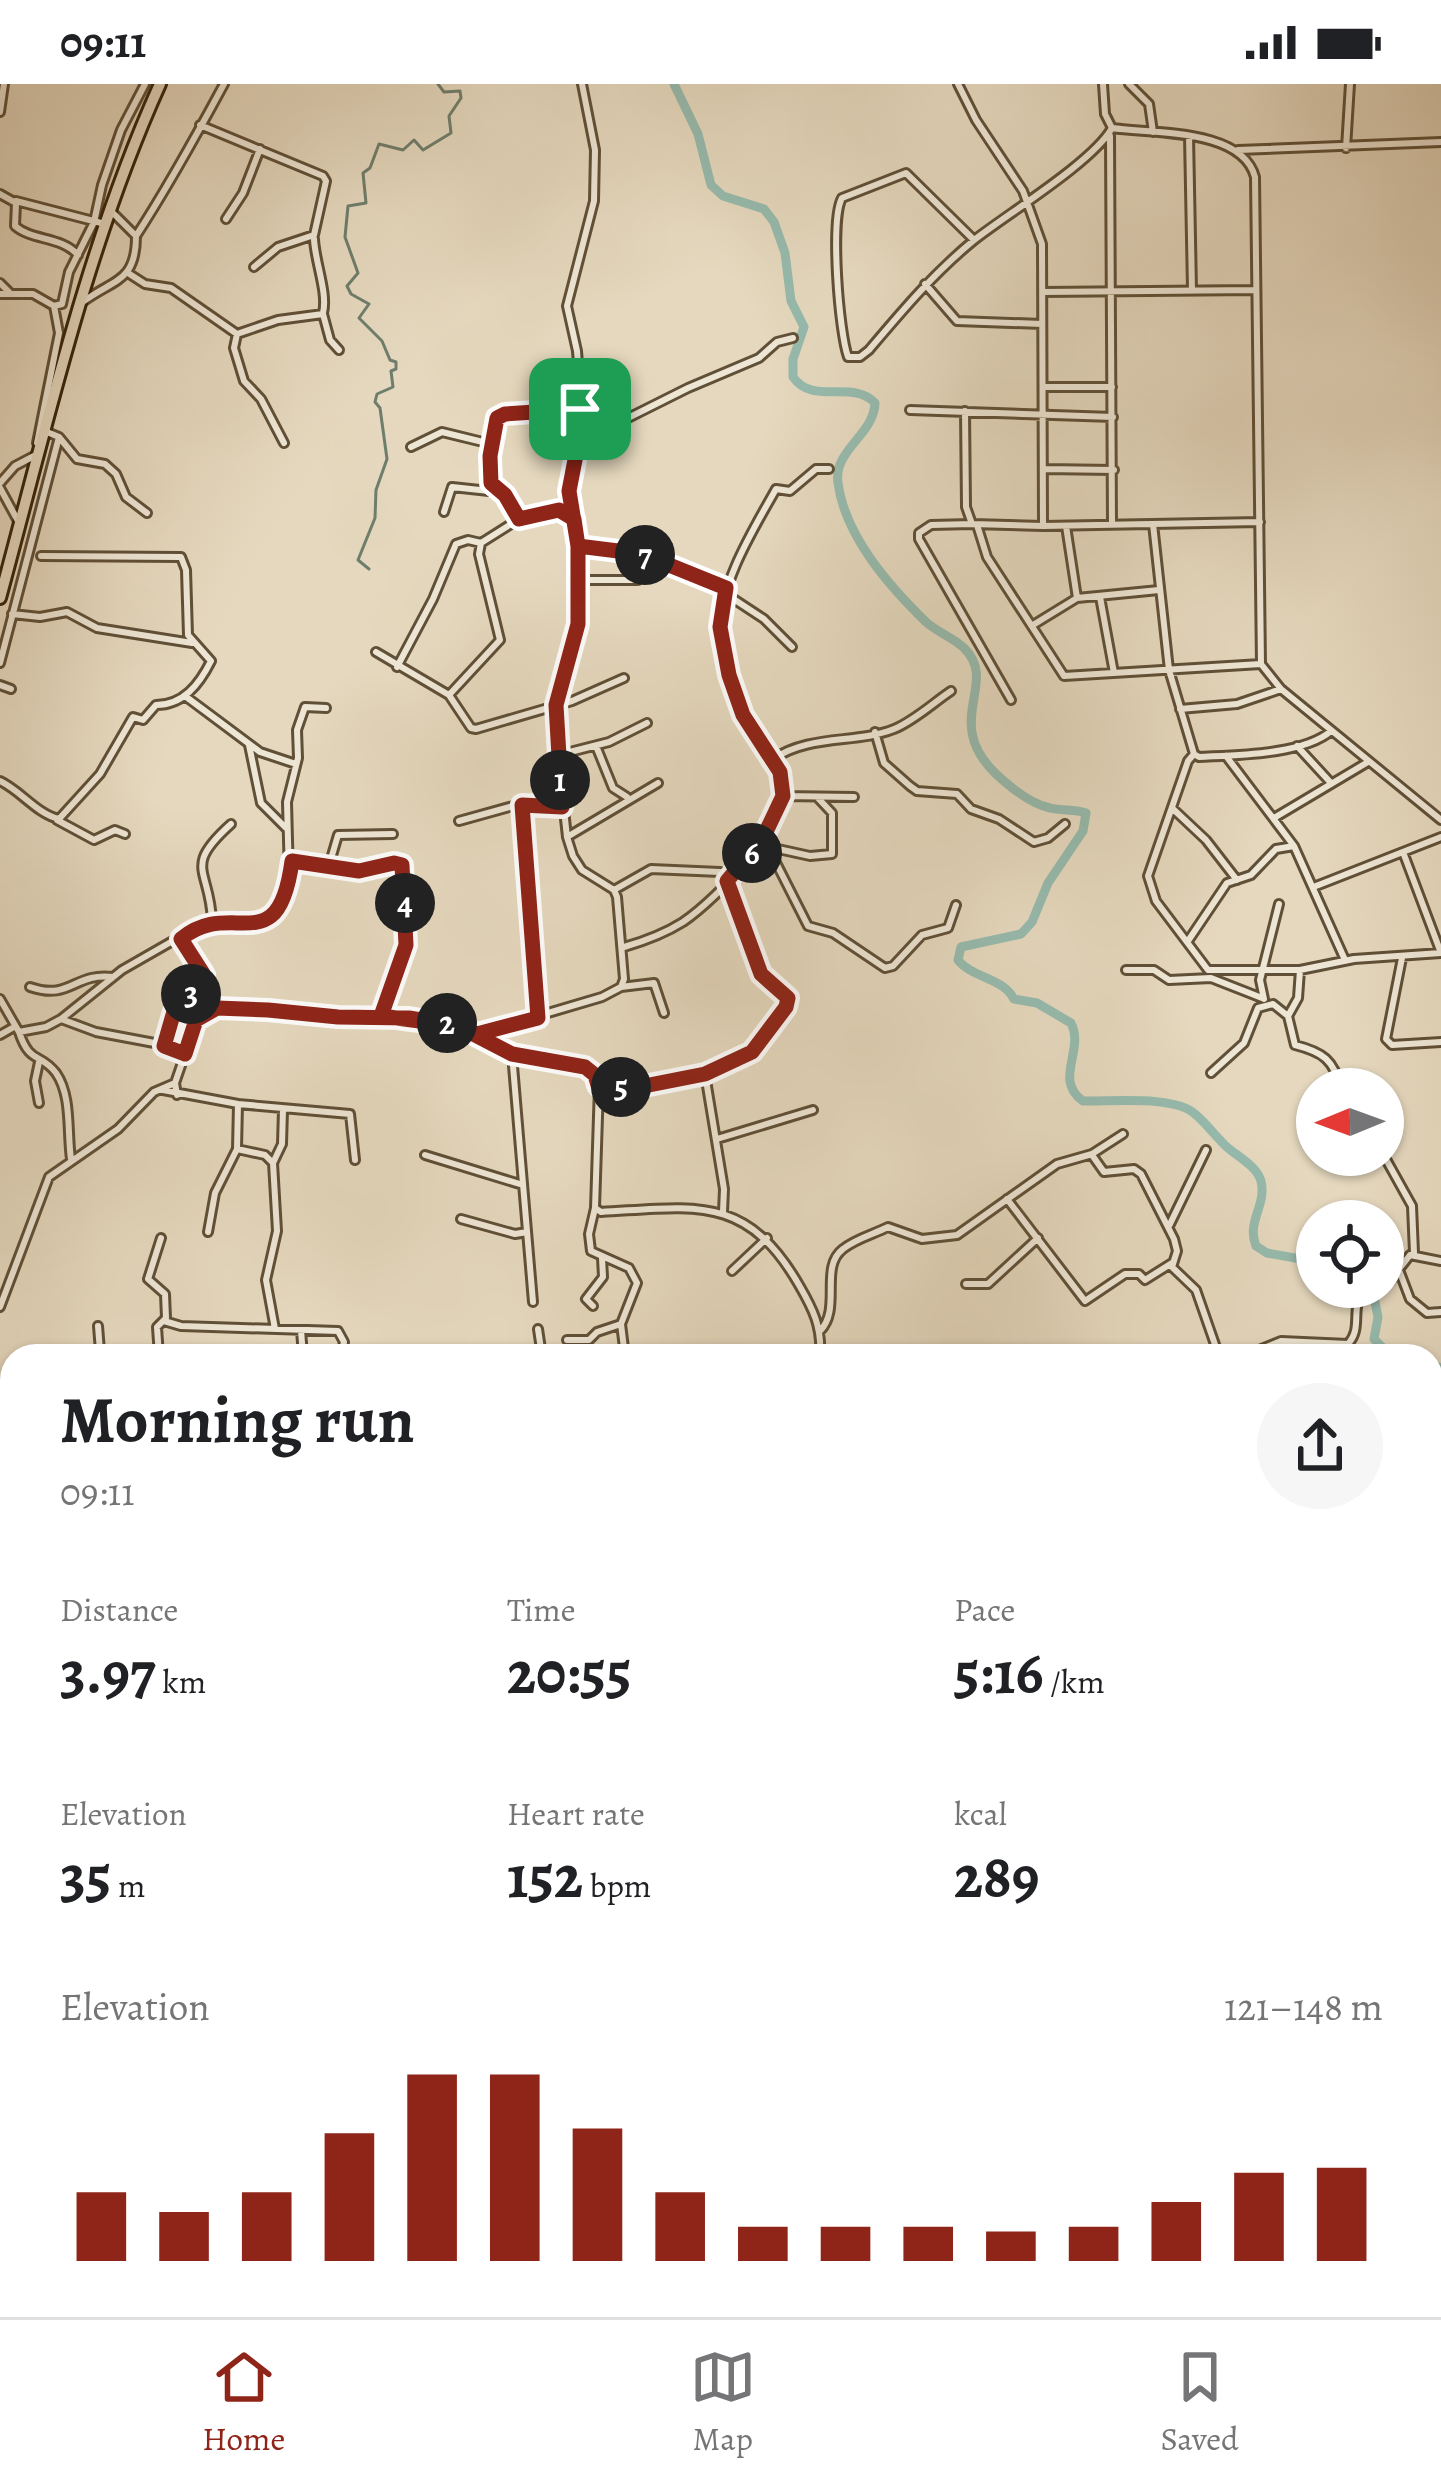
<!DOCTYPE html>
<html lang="en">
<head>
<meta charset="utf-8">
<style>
  :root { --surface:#fff; --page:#f6f6f6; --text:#202124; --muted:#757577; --line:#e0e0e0; --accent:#8f2418 }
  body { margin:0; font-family:Alegreya,serif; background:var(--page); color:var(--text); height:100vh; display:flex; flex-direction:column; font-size:45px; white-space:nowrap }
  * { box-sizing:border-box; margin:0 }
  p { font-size:39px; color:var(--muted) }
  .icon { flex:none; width:66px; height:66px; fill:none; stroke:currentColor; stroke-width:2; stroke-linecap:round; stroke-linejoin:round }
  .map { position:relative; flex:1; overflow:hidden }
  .sheet { position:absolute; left:0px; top:1260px; width:1443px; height:975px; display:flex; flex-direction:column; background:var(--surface); border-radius:36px 36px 0 0; box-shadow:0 3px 9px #0004 }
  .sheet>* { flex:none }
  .needle { width:78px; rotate:269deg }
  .fabs { position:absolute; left:1296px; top:984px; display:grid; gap:24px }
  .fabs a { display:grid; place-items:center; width:108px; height:108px; border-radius:50%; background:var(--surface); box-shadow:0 3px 9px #0004; font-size:60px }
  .pin { position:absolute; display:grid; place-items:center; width:102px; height:102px; color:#fff; margin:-51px; border-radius:24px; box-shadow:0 6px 18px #0006 }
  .km { position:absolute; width:60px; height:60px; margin:-30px; border-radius:50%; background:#222; color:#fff; font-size:33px; line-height:60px; text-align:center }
  .round { display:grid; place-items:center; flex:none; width:126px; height:126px; border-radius:63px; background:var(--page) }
  .head { display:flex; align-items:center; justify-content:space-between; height:204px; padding:0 60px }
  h1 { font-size:66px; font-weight:600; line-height:90px }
  .figures { display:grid; grid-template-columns:repeat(3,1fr); gap:18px; height:204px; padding:12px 60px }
  .figures div { display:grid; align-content:center }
  .figures b { font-size:60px; font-weight:600 }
  .figures small { font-size:33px; font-weight:400 }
  .figures p { font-size:33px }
  .chart { height:336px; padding:24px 60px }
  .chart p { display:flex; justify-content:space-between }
  .chart svg { width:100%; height:216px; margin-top:12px; stroke:var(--accent); stroke-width:6 }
  .status { display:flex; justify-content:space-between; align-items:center; height:84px; padding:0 60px; background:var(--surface); direction:ltr }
  .status svg { height:33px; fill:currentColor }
  .dock { display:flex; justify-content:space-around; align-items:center; height:168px; border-top:3px solid var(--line); background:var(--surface); font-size:33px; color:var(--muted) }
  .dock a { display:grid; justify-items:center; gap:6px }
  .dock .selected { color:var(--accent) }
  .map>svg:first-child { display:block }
</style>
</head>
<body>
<div class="status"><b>09:11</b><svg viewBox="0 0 49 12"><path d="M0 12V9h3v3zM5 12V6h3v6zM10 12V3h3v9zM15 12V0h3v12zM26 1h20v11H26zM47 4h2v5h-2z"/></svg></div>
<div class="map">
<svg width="1441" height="2233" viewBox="0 0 1441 2233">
  <rect width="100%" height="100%" fill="#e5d8be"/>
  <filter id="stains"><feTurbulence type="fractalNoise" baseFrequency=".00167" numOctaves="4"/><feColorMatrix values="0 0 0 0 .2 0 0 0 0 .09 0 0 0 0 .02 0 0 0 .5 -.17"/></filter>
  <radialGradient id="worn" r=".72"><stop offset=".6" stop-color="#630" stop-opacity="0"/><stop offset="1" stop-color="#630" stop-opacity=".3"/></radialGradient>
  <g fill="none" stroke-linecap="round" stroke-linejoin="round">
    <path stroke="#6f7e6c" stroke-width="3" d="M369,485L358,476L375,434L376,406L387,375L380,324L375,318L377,310L393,303L391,287L396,285V278L390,276L382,257L359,234L369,220L351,210L347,202L358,189L345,153L348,122L366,119L363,89L370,84L379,60L403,66L414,56L423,66L451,49L449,32L461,14L460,7L444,8L438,0"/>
    <path stroke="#96baad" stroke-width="9" d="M674,0L698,50L711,101L723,112L764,125L774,138L785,169L791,217L804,243L793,275V293C813,322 853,295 875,319C874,351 833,366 838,399C845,452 889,502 926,538C937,548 954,554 964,564C1000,599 941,637 996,690C1010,703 1031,720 1050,724C1062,727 1075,725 1086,729L1083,747L1048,799L1032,838L1021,850L961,863L958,876C972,894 1002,893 1014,915L1037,919L1071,939C1085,966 1053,996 1083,1017C1111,1018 1174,1011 1195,1030C1207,1040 1216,1053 1228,1064C1239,1073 1257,1083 1261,1097C1267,1121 1246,1138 1256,1162L1267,1169L1317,1178
      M1372,1203L1378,1233L1374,1255L1391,1272
      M1431,1281L1441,1284"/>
    <g stroke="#605037" stroke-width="12">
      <path id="minor" d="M958,0L976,36L1023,107L1042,160L1043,442
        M1103,0L1105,30L1112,44C1153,50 1242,44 1255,93L1261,580L1281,605L1441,736
        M1129,0L1149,20L1153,48
        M0,28L4,0
        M200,41L323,92L326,97L314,151L278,163L254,183
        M1110,52L1112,440
        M1189,52L1192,206
        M1346,64L1350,0
        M1238,66L1441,58
        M0,110L16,119L15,142C32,157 61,152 78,171
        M16,117L105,140
        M226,135L243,109L260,65
        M136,152C168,103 196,52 224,0
        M314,155C315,178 328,209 323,229
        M974,156L906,89L842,114C830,136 839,248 848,273H860L869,266C902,227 933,190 973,157C1007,130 1093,78 1112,44
        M128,189L145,200L171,204L237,250L278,236L323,230L330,256L339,266
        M0,199L10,209
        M925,200L957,237L1042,240
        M1043,208L1255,206
        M0,210H33L54,222L62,220L69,188L94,138L102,101L121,46L145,0
        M84,217C114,195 136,198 136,152L112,128
        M237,250L234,264L244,297L261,315L284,359
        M1045,303H1112
        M910,326L1113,333
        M965,327L966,423L972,440L1043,442L1260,438
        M47,348L59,353L77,375L105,380L116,390L126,413L147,429
        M37,359L59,249L54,222
        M411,363L442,348L491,360
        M1044,385L1114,386
        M0,399L15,382L34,372
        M0,404L18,437
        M444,428L452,403L489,407L495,404
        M519,435L490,392L491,360L501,331L580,325L616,336L628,334L688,304L759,274L777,258L793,254
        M972,440L931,441L919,449V455L1011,616
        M1153,440L1169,586L1194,670L1199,673C1235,671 1303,671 1331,647
        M977,441L987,473L1064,592L1261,580
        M1066,442L1077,514
        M578,462L642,470L726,504
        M576,496H638
        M726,510L764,535L792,563
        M1100,513L1114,589
        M12,530L40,533L67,528L97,544L192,559
        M1033,541L1077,514L1159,506
        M376,568L449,611L500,556L479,470L481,459L519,435L559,426L570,417
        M0,579L59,353
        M397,583L433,515L456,460L468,456L481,459
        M0,601L11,605
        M449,611L471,644L476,645L572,617L624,594
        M185,612L260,668L296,680
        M1180,625L1237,620L1281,605
        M875,648L884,679L910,702L917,707L957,710L971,725L999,735L1034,758L1048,754L1065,740
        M249,661L261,719L286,744
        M596,662L613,704L627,713
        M1297,662L1331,699
        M1194,670L1188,677L1148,792L1156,817L1208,886H1300L1354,875L1441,869
        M558,671L609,658L647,639
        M1226,672L1294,762L1345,876
        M773,675C810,650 856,660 894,645C914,637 933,619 951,607
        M0,697C21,707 37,730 59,735L100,690L133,633L143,636L156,621C183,621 199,601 211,577L188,551L186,486L181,473L41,472
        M783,712L854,713
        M522,721L538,934
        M1172,724L1206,756L1237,796
        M1274,734L1368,678
        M57,736L94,756L115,746L125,750
        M459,737L513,722L562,723
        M567,753L658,699
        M764,755L808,842L833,849L885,884L893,882L922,851L948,844L956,821
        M769,763L810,772L832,770V729L817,713
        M1403,768L1441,869
        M291,777L359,787L372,782L402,781L404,869L381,932
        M328,785L338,751L393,750
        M1316,802L1441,753
        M614,806L651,785L720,788L730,795
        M212,837C210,784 182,784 231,740
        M181,855L204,891L182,921
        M1188,857L1227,799L1251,791L1276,765L1294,762
        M624,863C645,857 664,850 683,838C718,814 794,737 781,691C776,677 765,664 757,652C739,623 720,583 720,549C719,500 753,446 776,405L790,407L816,385H829
        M1402,874L1386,955L1392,961L1441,958
        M1126,886H1154L1169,896L1211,894L1262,914
        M30,903C71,917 74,888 113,893
        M621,903L654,899L664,929
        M0,915L19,948L46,943L61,935L96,948L165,961L171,930L182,921L438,938L477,950L512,970L585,983L595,991L599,1002L595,1124L601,1128C694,1123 746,1109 799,1201C813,1225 822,1243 820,1272
        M1264,915L1260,896L1279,820
        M1288,932L1298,914L1300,886
        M61,935L122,886L204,839L257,841L270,836L289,793L287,718L298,674L297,646L305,623L326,624
        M19,948C30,981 40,968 56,989C72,1012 67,1048 71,1075
        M477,950L602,913L621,903L624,895L617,813L614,806L582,786L573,772L567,753L558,671V607L577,540L578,462L569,407L580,350V305L577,267L567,222L594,117L595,66L582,0
        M0,951L14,943
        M165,961L185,970L175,999L177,1011
        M185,970L196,936L213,925
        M512,970L533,1218
        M39,978L35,997L39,1019
        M1211,989L1244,959L1258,924L1273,920L1288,932L1295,961C1323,968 1334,976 1341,1005
        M705,990L724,1105L723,1128
        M599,1002L653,1001L705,990L752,968L786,923L787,914L770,903L761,890L727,797
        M163,1006L238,1020L237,1065L265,1071L273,1079
        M238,1020L350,1030L355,1076
        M717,1055L813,1026
        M1383,1070L1412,1122L1414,1169
        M425,1071L523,1101
        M1092,1071L1104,1088L1134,1085L1141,1090L1174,1155L1177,1167L1172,1183L1196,1206L1219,1272
        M1007,1115L1085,1217L1125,1190H1139L1145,1196L1172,1179
        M461,1135L515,1150L527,1148
        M1169,1142L1206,1066
        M208,1148L215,1109L237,1065
        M1399,1186L1410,1215L1427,1229L1441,1228
        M732,1187L767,1154
        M1389,1198L1410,1171L1441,1177
        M966,1200H988L1038,1154
        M593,1222L586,1215L603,1193L602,1174
        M0,1223L49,1093L118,1045L154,1008L175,999
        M164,1237L181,1242L338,1247L344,1258L341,1272
        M621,1240L625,1272
        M98,1242L100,1267L137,1272
        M275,1245L266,1196L277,1147L273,1079L282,1060L283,1026
        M538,1245L542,1272
        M301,1246L303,1272
        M820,1247C842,1225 819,1183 843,1165C855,1155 874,1150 888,1143L922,1155L957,1151L1057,1080L1092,1070L1123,1050
        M567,1256H589L597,1248L621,1240L637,1199L629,1184L591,1167L589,1150L595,1124
        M159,1272L157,1243L166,1234L165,1210L148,1195L161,1154
        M1244,1272L1281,1257L1348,1260C1363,1244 1350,1225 1363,1209
        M0,1319L10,1322L12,1366
        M8,1320L10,1295
        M11,1365L12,1384
        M1431,1406L1441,1424
        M0,1462L12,1458
        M1431,1488L1441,1480
        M0,1608L12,1607
        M1431,1631H1441
        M1431,1645L1441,1658
        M0,1712L12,1713
        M1431,1720L1441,1711
        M1431,1794L1441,1799
        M1431,1937L1441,1919
        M1431,1978L1441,1983
        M0,2081L12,2075
        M1431,2164L1441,2172
        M112,2223L116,2233
        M153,2223L159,2233
        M973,2223L978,2233
        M1240,2223V2233
        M253,2233L277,2223
        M452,2233L459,2223
        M536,2233L542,2223
        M657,2233L662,2223
        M742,2233L747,2223
        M903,2233L910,2223
        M1376,2233V2223
        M1432,2233L1441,2230"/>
    </g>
    <g stroke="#34230a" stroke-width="16">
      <path id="highway" d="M0,514C47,341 86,164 160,0
        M0,1981L12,2009
        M99,2223L103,2233"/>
    </g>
    <use href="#minor" stroke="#eee6d5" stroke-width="6"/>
    <use href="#highway" stroke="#e5d8be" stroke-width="10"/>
  </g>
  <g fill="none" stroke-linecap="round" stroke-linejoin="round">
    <g stroke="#fff" stroke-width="24">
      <path id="route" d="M580,325V350L569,407L578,462V540L556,621L562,723L522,721L538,934L477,950L458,942L409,934L338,933L268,926L217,924L196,936L185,970L164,962L175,924L182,921L204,891L181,855C232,812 278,881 292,777L359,787L394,779L402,781L406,861L381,932L458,942L512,970L585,983L595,991L598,1001L634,1004L705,990L752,968L786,923L788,914L761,890L727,797L763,754L783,712L780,688L743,631L729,591L720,543L726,504L642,470L578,462L574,435L559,426L519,435L505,411L491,399L490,372L497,334L505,330L580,325"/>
    </g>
    <use href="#route" stroke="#8f2418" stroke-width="15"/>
  </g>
  <rect width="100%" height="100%" filter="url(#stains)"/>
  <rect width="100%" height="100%" fill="url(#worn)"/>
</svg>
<div class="fabs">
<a><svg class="needle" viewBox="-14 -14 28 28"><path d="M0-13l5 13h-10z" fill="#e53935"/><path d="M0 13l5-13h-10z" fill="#757577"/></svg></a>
<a><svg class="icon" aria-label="locate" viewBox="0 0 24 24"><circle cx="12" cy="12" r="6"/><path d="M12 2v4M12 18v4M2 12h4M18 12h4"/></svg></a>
</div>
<div class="pin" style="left:580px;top:325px;background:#1e9e55"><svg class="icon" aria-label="arrive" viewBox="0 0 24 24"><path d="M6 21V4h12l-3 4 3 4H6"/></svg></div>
<b class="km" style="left:560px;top:696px">1</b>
<b class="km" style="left:447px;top:939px">2</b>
<b class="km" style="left:191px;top:910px">3</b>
<b class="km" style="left:405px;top:819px">4</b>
<b class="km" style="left:621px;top:1003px">5</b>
<b class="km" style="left:752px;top:769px">6</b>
<b class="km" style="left:645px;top:471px">7</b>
<section class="sheet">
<div class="head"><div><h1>Morning run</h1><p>09:11</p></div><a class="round"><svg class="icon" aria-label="share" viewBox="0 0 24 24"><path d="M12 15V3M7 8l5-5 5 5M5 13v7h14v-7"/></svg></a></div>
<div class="figures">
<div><p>Distance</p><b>3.97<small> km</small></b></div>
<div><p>Time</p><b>20:55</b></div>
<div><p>Pace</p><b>5:16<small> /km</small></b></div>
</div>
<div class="figures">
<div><p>Elevation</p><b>35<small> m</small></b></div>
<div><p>Heart rate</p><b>152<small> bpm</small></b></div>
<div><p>kcal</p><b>289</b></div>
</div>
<div class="chart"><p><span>Elevation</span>121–148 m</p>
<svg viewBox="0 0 160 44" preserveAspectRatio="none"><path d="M5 44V30M15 44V34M25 44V30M35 44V18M45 44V6M55 44V6M65 44V17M75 44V30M85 44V37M95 44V37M105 44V37M115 44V38M125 44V37M135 44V32M145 44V26M155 44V25"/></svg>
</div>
</section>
</div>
<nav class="dock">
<a class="selected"><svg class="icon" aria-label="home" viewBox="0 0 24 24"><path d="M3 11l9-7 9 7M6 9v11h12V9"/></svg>Home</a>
<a><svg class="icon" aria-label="map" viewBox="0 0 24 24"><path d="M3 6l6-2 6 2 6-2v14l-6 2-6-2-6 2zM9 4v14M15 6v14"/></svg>Map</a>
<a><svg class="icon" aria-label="saved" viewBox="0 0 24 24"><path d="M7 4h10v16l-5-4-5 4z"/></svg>Saved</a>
</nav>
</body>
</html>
